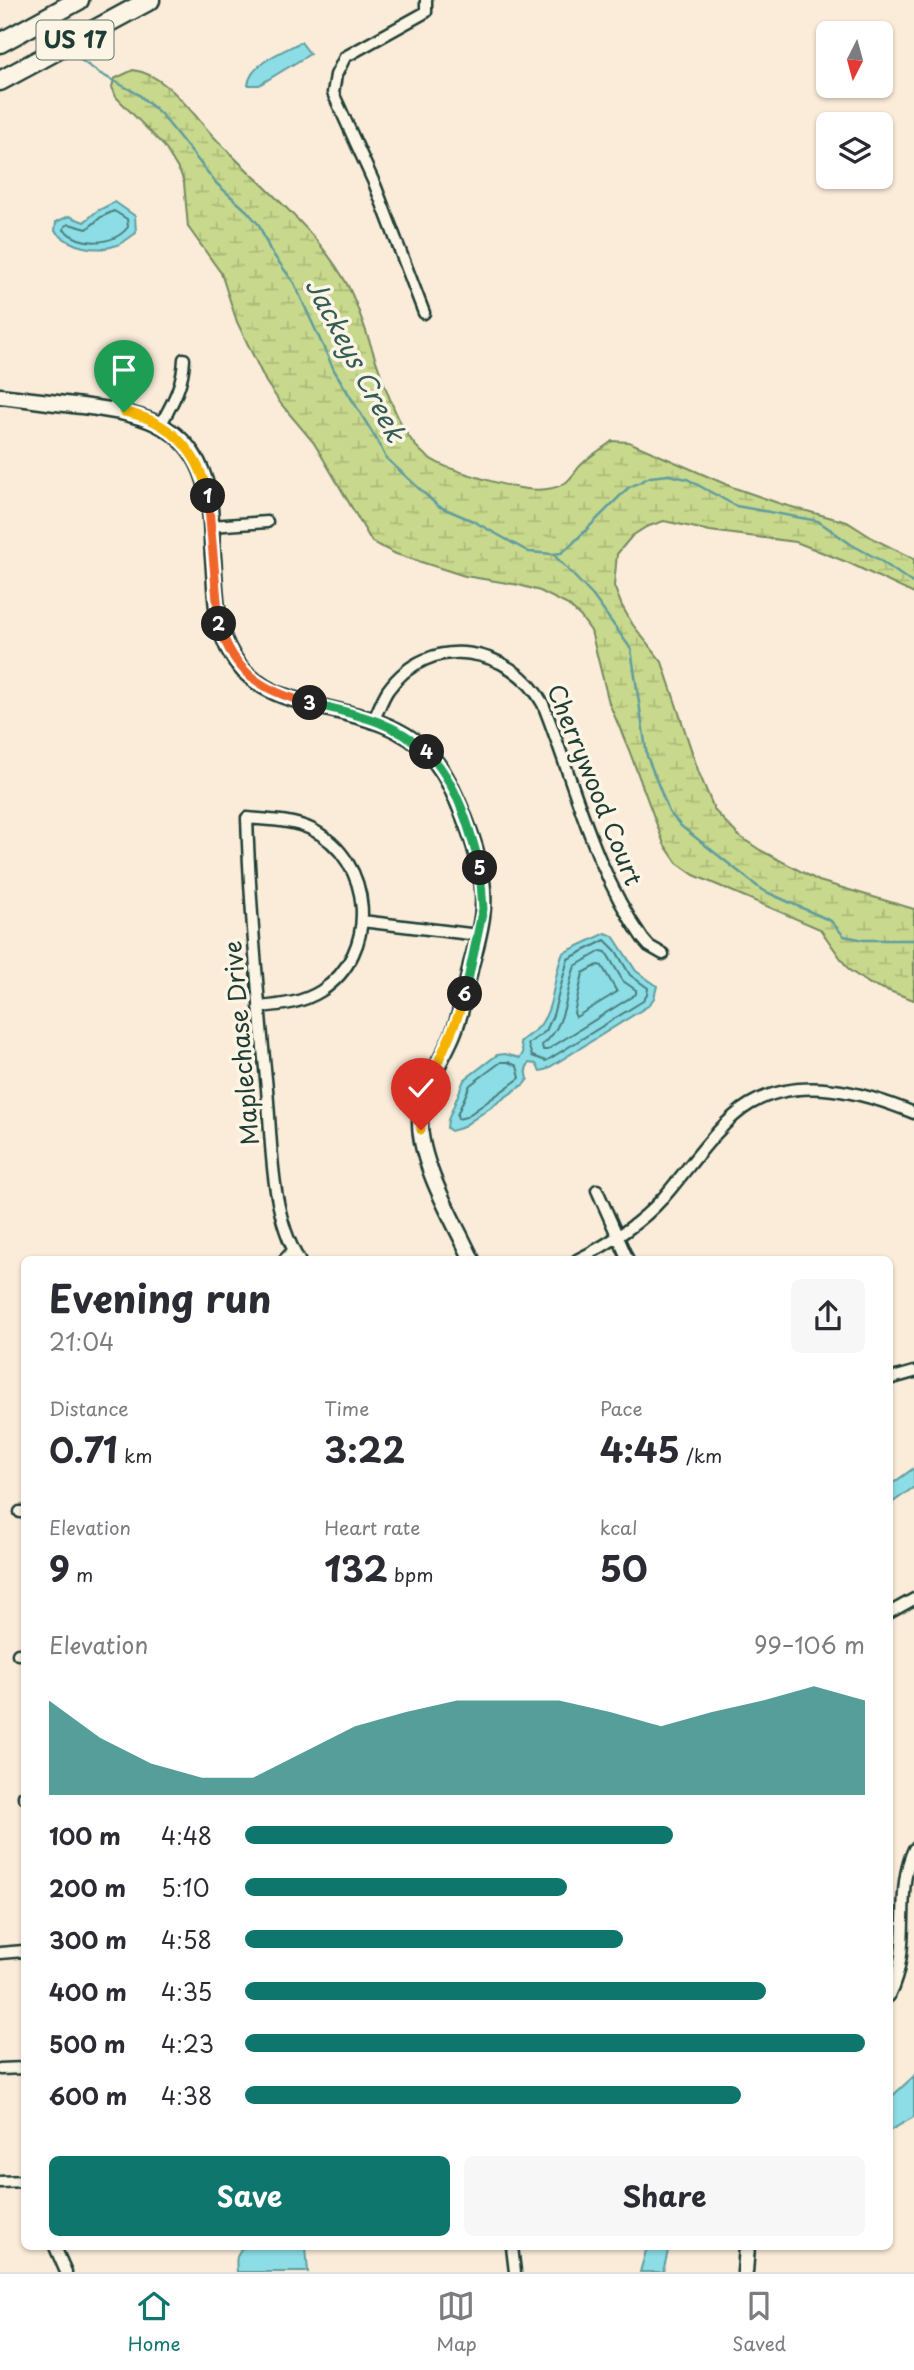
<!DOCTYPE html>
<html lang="en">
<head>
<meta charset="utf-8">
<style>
  :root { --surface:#fff; --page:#f7f7f7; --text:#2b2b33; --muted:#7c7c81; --line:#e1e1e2; --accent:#0f766e }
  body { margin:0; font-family:"Playpen Sans",sans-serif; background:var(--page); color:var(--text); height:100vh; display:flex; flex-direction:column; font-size:26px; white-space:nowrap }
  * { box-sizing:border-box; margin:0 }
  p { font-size:23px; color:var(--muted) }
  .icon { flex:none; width:38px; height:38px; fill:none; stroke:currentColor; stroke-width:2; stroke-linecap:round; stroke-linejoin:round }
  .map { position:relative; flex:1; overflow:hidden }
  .details { position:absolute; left:21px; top:1256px; width:872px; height:994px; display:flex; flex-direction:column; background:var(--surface); border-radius:10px; box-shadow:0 2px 5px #0004 }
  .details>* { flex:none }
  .needle { width:46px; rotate:186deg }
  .fabs { position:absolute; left:816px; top:21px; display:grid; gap:14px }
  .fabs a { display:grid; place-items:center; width:77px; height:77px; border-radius:10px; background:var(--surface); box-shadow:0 2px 5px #0004; font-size:35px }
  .pin { position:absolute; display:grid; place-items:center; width:60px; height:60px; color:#fff; margin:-72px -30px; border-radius:50% 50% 50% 0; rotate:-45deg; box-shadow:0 0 7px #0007 }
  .pin .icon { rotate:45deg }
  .km { position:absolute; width:35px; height:35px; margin:-18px; border-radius:50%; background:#222; color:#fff; font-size:19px; line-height:35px; text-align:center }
  .round { display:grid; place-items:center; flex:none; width:74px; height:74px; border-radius:10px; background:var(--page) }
  .headline { display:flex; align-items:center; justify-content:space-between; height:119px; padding:0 28px }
  h1 { font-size:38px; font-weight:700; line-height:52px }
  .stats { display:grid; grid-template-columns:repeat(3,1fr); gap:10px; height:119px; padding:7px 28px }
  .stats div { display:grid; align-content:center }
  .stats b { font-size:35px; font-weight:700 }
  .stats small { font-size:19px; font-weight:400 }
  .stats p { font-size:19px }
  .chart { height:196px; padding:14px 28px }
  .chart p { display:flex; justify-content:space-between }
  .chart svg { width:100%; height:126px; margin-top:7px; fill:var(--accent); opacity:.7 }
  .button { display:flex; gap:14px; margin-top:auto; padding:14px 28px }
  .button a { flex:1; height:80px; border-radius:10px; background:var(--accent); color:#fff; font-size:28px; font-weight:700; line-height:80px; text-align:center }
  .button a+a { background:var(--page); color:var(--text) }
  ul { padding:0 28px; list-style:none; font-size:23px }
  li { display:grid; grid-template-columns:112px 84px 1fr; align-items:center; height:52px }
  li i { height:18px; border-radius:9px; background:var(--accent) }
  .dock { display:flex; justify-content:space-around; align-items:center; height:98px; border-top:2px solid var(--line); background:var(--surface); font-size:19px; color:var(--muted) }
  .dock a { display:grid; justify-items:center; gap:4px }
  .dock .on { color:var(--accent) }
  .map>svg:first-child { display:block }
</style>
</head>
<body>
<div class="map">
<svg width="914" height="2272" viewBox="0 0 914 2272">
  <defs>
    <pattern id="wetland-marsh" width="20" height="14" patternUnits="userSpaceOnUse" patternTransform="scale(1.75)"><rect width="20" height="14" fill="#c8d88c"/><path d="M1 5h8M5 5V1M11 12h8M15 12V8" fill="none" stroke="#abba79"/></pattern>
  </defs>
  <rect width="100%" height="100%" fill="#fbebd9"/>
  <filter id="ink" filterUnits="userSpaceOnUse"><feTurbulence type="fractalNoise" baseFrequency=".0143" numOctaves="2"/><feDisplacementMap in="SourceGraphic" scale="14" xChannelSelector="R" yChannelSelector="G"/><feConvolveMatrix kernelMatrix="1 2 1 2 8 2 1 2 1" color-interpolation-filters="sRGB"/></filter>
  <g filter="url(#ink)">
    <path fill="url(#wetland-marsh)" stroke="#748a60" stroke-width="2" d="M133,70C166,74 192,113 213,136C258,184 316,227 348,286C371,330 388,425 424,454C438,466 459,471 477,477C501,484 541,498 565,483C572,479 576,469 582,464C591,455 602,449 612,441L629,442L732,487L781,504L847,522L874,539L914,559V594L849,563L796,542L710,531L664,521L646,527L632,536L617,554L614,586L622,606L633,625L662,662L699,773L715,811L739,836L760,850L819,881L914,909V1000L870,984L849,970L820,929L694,875L677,863L664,844L629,750L609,703L591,631L580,616L568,605L540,591L519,585L465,576L396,554L372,542L314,443L281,404L266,382L237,322L221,273L188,227L184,183L181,174L164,146L116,97L112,87L114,79Z"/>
    <path fill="#8cdde6" stroke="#609d9f" stroke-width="2" d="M301,42L310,54L259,85H248C250,63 284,51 301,42Z
      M115,202L135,216L136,233C130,237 123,243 117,245C96,253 70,247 55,231L56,222L69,216L84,222L97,211Z
      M606,933L613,936L636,971L657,986L654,998L648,1006L545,1070L540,1071L536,1064L529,1063L526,1069L528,1079L524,1084L461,1128L451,1131L447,1128L448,1120L464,1080L497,1055L505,1054L520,1058L523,1053L520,1042C526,1036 537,1031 541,1024C555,1004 553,976 563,953Z
      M914,1468V1487L889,1505V1486Z
      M914,2076V2117L889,2131V2099Z
      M243,2247H306L308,2272H237C236,2262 235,2255 243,2247Z
      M647,2247H669L663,2272H640Z"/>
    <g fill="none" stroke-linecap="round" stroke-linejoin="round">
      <path stroke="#4b7d7b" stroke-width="2" d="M114,211L127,219L128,227C113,246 81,246 64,230L65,226L69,224L87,229L101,217Z
        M605,940L616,951L630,975L648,988L647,995L643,1001L546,1061L532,1056L528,1044L546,1031L553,1015L568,959Z
        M601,951L606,952L623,981L636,990V994L547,1050H543L542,1045C567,1026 565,993 575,966Z
        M598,965L602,966L617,992L576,1017L574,1013L583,973Z
        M501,1062H508L517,1066L520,1078L466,1117L458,1119L457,1115L470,1085Z"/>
      <path stroke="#609d9f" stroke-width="2.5" d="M71,53L99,73L138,94L161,114L217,184L247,211L259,225L270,250L294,283L334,370L378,442L386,458L438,506L473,521L529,552L553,554L561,553L570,546L628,488L650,477L669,475L687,479L736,506L818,521L852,545L878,559L914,584
        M554,555L593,596L631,649L647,756L669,812L681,826L762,890L831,921L844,936L864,940H914"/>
      <g stroke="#1f3d34" stroke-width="15">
        <path id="street" d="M424,313L375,185L333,93L336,75L345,57L426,12V0
          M161,424C173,402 183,385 184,359
          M211,526L267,522
          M374,719C379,709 382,699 388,690C429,632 511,646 543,704C575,784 593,868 643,939L649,946L663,954
          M362,921L478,935
          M259,1007C281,1005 302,1003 321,991C380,953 374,860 311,829C292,820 269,820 247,818C250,909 258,999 267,1089C272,1144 270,1212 299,1260
          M597,1190L628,1260
          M284,1260L293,1251
          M577,1260C609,1244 639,1225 663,1198C688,1170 718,1123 750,1104C800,1075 863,1092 914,1113
          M889,1379L914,1372
          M20,1512H24
          M889,1613L914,1599
          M18,1654H24
          M24,1797V1796
          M0,1953L24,1951
          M889,1996C914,1947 893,1893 914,1849
          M0,2069L24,2068
          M0,2182L24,2181
          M55,2247L66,2272
          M512,2247L515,2272"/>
      </g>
      <g stroke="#1f3d34" stroke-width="19">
        <path id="secondary" d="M0,396C27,399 55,403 82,406C136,413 187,421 205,481C212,505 211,532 213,557C216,590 214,626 232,655C277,732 400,685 449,783C466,818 486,868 483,907C482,927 476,946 471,965C466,988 462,1012 453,1034C441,1063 420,1090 420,1122C420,1165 454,1221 472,1260
          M745,2272L747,2247"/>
      </g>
      <g stroke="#1f3d34" stroke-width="23">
        <path id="highway" d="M0,43L79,0
          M0,81L150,0"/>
      </g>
      <use href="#street" stroke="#fcf5e5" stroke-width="10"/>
      <use href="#secondary" stroke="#fcf5e5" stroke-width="14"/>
      <use href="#highway" stroke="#fcf5e5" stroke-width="18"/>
    </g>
  </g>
  <g fill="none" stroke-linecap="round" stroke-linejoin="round" filter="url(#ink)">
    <g stroke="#fff" stroke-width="14">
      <path id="split-1" d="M124,412C169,420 199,451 208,496"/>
    </g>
    <g stroke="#fff" stroke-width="14">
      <path id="split-2" d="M208,496L219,624"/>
    </g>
    <g stroke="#fff" stroke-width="14">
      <path id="split-3" d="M219,624C233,672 263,692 310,703"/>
    </g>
    <g stroke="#fff" stroke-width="14">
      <path id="split-4" d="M310,703C354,714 394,721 427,752"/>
    </g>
    <g stroke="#fff" stroke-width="14">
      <path id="split-5" d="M427,752C456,780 470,829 480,868"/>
    </g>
    <g stroke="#fff" stroke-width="14">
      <path id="split-6" d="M465,994L483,909L480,868"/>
    </g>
    <g stroke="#fff" stroke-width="14">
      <path id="split-7" d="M421,1130C419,1082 454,1041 465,994"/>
    </g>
    <use href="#split-1" stroke="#f5b400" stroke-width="9"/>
    <use href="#split-2" stroke="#f0652b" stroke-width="9"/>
    <use href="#split-3" stroke="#f0652b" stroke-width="9"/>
    <use href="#split-4" stroke="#22a559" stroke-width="9"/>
    <use href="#split-5" stroke="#22a559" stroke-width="9"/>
    <use href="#split-6" stroke="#22a559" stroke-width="9"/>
    <use href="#split-7" stroke="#f5b400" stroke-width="9"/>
  </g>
  <g text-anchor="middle" stroke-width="7" stroke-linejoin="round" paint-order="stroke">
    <rect fill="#fcf5e5" stroke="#617469" stroke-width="2" x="36.5" y="20.5" width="77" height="39" rx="5"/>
    <g font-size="23" font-weight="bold" fill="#1f3d34">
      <text x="75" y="48">US 17</text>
    </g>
    <g font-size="24" fill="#1f3d34" stroke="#fcf5e5">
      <text transform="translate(594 785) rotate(68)" y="8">Cherrywood Court</text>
      <text transform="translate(242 1043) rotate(-95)" y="8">Maplechase Drive</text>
    </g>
    <g font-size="26" font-style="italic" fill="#355d58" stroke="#fcf5e5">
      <text transform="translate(355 360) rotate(62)" y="9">Jackeys Creek</text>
    </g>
  </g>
</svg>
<div class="fabs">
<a><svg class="needle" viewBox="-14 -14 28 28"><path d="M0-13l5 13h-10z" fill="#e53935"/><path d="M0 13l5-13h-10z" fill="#7c7c81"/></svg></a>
<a><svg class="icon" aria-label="layers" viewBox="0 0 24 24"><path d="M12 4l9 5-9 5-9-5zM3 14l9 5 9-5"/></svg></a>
</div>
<div class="pin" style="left:124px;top:412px;background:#1e9e55"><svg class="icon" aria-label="arrive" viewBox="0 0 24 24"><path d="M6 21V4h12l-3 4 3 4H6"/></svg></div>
<div class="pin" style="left:421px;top:1130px;background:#d93025"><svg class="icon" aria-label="check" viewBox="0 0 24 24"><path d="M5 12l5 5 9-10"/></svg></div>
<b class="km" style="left:208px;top:496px">1</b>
<b class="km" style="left:219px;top:624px">2</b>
<b class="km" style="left:310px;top:703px">3</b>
<b class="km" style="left:427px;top:752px">4</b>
<b class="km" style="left:480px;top:868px">5</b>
<b class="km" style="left:465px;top:994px">6</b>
<section class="details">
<div class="headline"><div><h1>Evening run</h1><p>21:04</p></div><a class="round"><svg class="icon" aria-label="share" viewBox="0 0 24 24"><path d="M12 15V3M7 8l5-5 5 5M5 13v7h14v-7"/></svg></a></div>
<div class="stats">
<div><p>Distance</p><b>0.71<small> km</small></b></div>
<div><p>Time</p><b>3:22</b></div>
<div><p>Pace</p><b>4:45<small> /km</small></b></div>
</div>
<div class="stats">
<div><p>Elevation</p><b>9<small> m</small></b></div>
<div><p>Heart rate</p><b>132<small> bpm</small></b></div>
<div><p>kcal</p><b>50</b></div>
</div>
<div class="chart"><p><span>Elevation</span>99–106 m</p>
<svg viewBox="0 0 160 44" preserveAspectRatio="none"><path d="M0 44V11L10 24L20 33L30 38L40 38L50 29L60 20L70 15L80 11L90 11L100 11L110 15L120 20L130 15L140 11L150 6L160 11V44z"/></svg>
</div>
<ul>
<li><b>100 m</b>4:48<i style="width:69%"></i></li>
<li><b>200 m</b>5:10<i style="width:52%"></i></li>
<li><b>300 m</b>4:58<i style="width:61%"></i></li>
<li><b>400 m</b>4:35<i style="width:84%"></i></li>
<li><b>500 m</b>4:23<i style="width:100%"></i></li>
<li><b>600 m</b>4:38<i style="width:80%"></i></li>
</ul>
<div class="button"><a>Save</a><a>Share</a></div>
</section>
</div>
<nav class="dock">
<a class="on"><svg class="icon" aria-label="home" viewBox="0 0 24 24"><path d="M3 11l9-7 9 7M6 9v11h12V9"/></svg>Home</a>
<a><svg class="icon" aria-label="map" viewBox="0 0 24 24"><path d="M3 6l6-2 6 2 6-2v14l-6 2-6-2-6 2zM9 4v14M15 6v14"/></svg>Map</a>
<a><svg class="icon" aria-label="saved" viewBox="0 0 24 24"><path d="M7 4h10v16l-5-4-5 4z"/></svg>Saved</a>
</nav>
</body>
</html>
